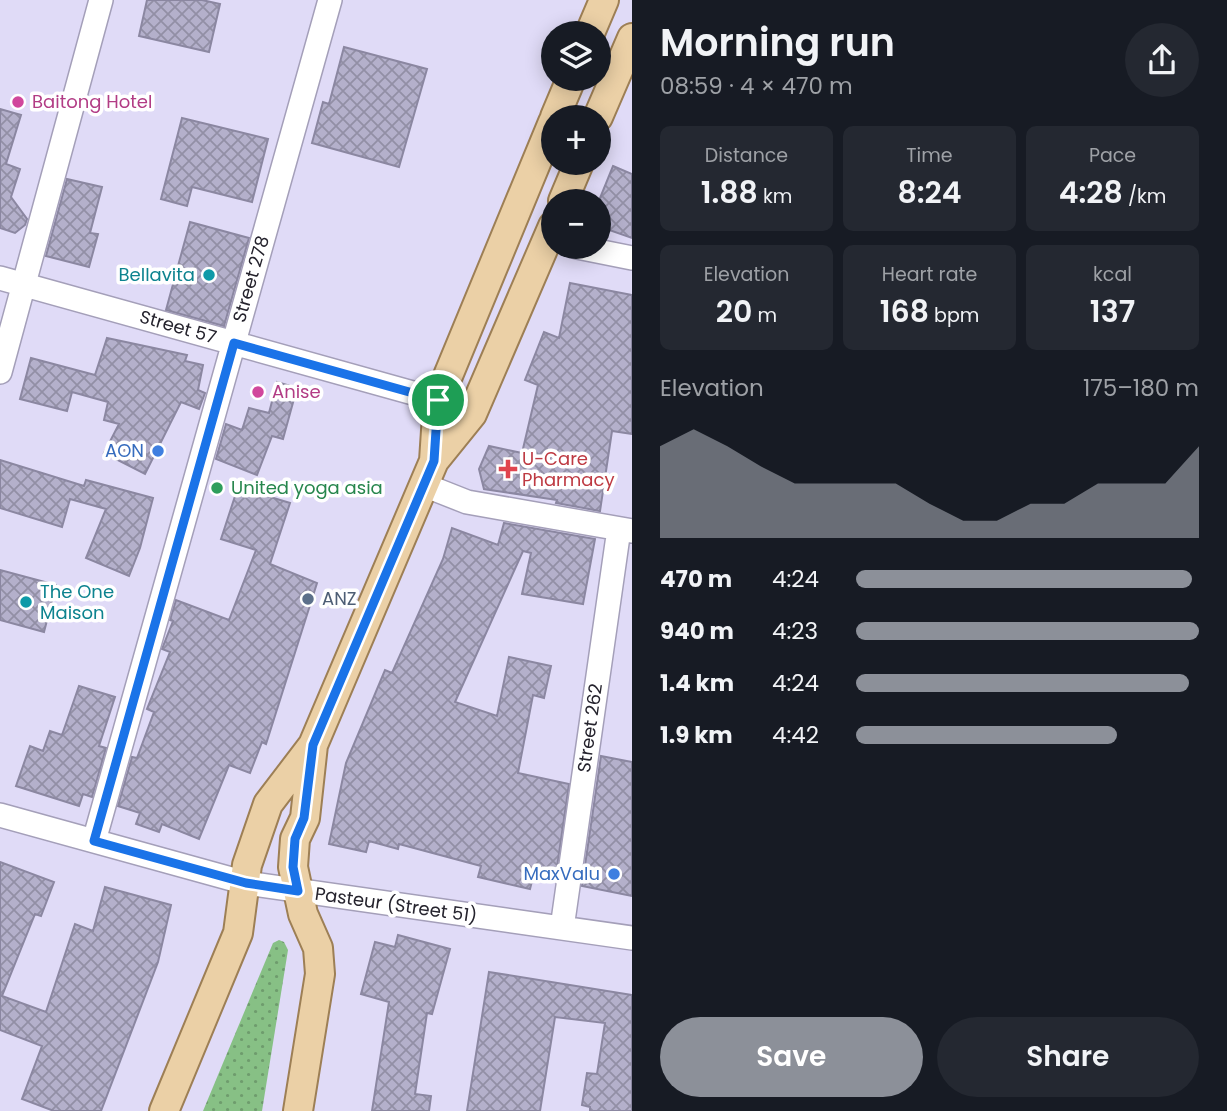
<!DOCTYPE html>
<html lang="en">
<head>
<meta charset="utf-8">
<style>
  :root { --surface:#171b24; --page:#242831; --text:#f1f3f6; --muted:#9ea1a6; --accent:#8c9099 }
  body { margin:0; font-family:Poppins,sans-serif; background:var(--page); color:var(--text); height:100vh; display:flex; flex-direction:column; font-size:26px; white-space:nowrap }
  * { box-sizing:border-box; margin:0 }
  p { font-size:23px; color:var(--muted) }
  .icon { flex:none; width:38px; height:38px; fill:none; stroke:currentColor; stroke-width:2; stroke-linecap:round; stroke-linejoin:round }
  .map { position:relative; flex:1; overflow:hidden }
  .details { display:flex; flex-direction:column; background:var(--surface); width:595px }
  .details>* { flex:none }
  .controls { position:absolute; left:541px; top:21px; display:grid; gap:14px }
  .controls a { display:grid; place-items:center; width:70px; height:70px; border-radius:50%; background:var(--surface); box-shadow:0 4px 18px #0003; font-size:35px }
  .pin { position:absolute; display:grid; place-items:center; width:60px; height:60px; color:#fff; margin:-30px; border:4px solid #fff; border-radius:50%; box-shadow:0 2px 7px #0007 }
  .round { display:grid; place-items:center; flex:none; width:74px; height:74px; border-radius:37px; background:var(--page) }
  .headline { display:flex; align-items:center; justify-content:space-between; height:119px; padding:0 28px }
  h1 { font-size:38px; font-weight:600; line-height:52px }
  .figures { display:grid; grid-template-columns:repeat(3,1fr); gap:10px; height:119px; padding:7px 28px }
  .figures div { display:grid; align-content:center; border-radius:10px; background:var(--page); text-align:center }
  .figures b { font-size:30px; font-weight:600 }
  .figures small { font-size:19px; font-weight:400 }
  .figures p { font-size:19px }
  .chart { height:196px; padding:14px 28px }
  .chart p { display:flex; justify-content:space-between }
  .chart svg { width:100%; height:126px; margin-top:7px; fill:var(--accent); opacity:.7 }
  .action { display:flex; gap:14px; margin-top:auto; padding:14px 28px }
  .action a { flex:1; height:80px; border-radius:42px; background:var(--accent); color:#fff; font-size:28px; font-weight:600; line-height:80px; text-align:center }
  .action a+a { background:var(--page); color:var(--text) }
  ul { padding:0 28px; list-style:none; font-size:23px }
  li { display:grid; grid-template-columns:112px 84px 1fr; align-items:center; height:52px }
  li i { height:18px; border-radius:9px; background:var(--accent) }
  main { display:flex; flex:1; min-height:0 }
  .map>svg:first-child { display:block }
</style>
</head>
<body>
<main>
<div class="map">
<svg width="632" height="1111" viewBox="0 0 632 1111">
  <defs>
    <pattern id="green-dots" width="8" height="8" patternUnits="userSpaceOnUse" patternTransform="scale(1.75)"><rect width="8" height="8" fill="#87c085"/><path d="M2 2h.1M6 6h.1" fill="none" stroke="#6e9c6d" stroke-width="1.8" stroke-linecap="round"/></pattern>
    <pattern id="building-cross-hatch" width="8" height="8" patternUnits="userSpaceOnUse" patternTransform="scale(1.75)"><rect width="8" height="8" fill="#b4b0cb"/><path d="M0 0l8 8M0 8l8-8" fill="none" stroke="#928fa5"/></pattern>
  </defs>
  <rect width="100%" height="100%" fill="#e0dbf7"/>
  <path fill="url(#green-dots)" d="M279,940L284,942L288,950L262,1111H203L273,943Z"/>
  <path fill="url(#building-cross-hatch)" stroke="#8b87a1" stroke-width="2" d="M147,0H202L220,4L209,52L139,36Z
    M344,47L427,69L399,167L312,143L323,102L329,104Z
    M0,109L21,115L6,164L20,169L11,197L27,219L25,225L15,233L0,228Z
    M182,118L268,139L252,202L192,187L187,206L161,199Z
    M613,166L632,174V238L598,226V203Z
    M67,179L102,187L90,233L98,234L89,267L46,256Z
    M190,222L249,238L224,326L166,310Z
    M570,283L632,295V434L612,431L600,511L556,503L557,500L484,489L479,469L489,446L522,453L538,385L525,380L544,332L559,338Z
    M107,338L187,355L185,361L203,365L198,390L205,393L199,409L181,402L145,474L104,453L119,424L104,420L108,402L72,392L67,411L20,399L31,358L95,375Z
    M277,382L297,388L283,439L272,436L257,475L216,459L226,424L242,430L249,408L269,413Z
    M0,460L84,486L86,480L153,498L140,548L129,576L86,558L106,509L70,499L62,527L0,508Z
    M238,487L290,503L270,564L317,583L266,744L262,742L250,773L229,765L199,839L162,824L159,832L136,824L140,813L118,806L132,757L137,758L154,712L147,709L170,652L162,649L173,621L170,620L176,600L229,620L256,550L221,539Z
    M504,523L595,539L583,604L522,594L531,553L523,551L455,702L497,716L509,657L551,666L544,698L533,695L518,773L569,784L555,881L533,877L530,889L478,877L481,866L399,844L398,849L369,841L366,852L329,844L346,763L385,670L392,673L443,559L452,528L498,545Z
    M0,570L56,585L44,632L0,620Z
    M79,686L115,697L99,746L106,748L92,797L83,794L79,806L16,786L30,746L43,751L50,731L62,735Z
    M601,756L632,762V896L582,886Z
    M0,862L54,882L41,916L35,914L2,996L46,1012L75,924L93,931L105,887L171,905L158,962L101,1111H54L22,1099L42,1046L0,1030Z
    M398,935L450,949L432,1014L427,1013L415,1094L431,1096L429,1111H372L389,1002L361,994L375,942L395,947Z
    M489,972L632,995V1111H590V1107L582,1105L587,1073L597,1074L605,1023L555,1017L540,1111H467Z"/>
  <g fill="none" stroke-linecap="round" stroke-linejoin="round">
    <g stroke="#a49fb9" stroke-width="26">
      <path id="minor" d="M577,247L632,258
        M0,278L438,400
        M0,372L101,0
        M424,485L467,502L632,531
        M0,815L246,883L632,938
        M94,841L330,0
        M562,928L619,529"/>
    </g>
    <g stroke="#9d7f55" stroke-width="32">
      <path id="major" d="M590,33L604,0
        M555,117L571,79
        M598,117L632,38
        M563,201L579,163
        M434,461L438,400L553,122
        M164,1111L238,933L247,865L268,804L313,745L434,461L472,414L553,226
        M298,1111L320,974L318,948L303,914L293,867L295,839L305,818L313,745"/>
    </g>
    <use href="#minor" stroke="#fff" stroke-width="23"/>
    <use href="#major" stroke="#ebd0a6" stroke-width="28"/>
  </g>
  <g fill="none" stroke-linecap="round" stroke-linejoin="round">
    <g stroke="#fff" stroke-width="14">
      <path id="route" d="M234,343L438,400L434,461L313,745L304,818L295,839L293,867L298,891L246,883L94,841Z"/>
    </g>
    <use href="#route" stroke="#1a73e8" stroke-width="9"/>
  </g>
  <g fill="#d1479c" stroke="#fff" stroke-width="2.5">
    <circle cx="18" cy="102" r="7"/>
    <circle cx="258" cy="392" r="7"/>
  </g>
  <g fill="#0f9aa8" stroke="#fff" stroke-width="2.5">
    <circle cx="209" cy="275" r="7"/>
    <circle cx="26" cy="602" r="7"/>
  </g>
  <g fill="#3f7fe0" stroke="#fff" stroke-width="2.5">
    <circle cx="158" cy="451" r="7"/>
    <circle cx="614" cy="874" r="7"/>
  </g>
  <path fill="#e0444e" stroke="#fff" stroke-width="2.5" d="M504.5 458.5h7v7h7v7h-7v7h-7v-7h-7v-7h7z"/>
  <circle fill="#2e9e5b" stroke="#fff" stroke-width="2.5" cx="217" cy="488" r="7"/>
  <circle fill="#5c6f8a" stroke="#fff" stroke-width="2.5" cx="308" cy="599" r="7"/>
  <g text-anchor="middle" stroke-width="7" stroke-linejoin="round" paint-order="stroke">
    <g font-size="18" fill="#b23c85" stroke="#fff" text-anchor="start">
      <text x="32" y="108">Baitong Hotel</text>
      <text x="272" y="398">Anise</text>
    </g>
    <g font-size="18" fill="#0d838f" stroke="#fff" text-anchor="end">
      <text x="195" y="281">Bellavita</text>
      <text x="40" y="598" text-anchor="start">The One<tspan x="40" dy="21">Maison</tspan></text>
    </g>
    <g font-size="18" fill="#25232d" stroke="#fff">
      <text transform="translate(251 279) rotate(-74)" y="6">Street 278</text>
      <text transform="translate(178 327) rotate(16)" y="6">Street 57</text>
      <text transform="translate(590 728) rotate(-82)" y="6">Street 262</text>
      <text transform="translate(396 905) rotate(8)" y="6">Pasteur (Street 51)</text>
    </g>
    <g font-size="18" fill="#366cbe" stroke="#fff" text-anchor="end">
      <text x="144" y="457">AON</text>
      <text x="600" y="880">MaxValu</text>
    </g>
    <g font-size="18" fill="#be3a42" stroke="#fff" text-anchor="start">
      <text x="522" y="465">U-Care<tspan x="522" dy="21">Pharmacy</tspan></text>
    </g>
    <g font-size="18" fill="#27864d" stroke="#fff" text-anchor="start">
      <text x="231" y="494">United yoga asia</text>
    </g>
    <g font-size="18" fill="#4e5e75" stroke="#fff" text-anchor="start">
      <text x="322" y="605">ANZ</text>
    </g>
  </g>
</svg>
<div class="controls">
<a><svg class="icon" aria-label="layers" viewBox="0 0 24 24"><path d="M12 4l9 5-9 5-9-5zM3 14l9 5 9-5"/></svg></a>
<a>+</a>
<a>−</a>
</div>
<div class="pin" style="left:438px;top:400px;background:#1e9e55"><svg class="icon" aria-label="arrive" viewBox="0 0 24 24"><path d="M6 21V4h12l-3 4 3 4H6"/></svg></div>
</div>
<section class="details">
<div class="headline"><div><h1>Morning run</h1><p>08:59 · 4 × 470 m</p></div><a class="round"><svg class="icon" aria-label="share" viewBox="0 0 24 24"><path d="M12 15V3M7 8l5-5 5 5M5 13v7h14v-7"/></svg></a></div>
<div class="figures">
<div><p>Distance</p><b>1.88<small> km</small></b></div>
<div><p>Time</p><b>8:24</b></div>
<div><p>Pace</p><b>4:28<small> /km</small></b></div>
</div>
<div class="figures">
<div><p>Elevation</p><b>20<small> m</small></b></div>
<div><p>Heart rate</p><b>168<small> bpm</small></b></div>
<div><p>kcal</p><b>137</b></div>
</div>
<div class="chart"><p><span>Elevation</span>175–180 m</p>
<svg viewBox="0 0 160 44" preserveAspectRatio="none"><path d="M0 44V12L10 6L20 12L30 19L40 25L50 25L60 25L70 25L80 32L90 38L100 38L110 32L120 32L130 25L140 25L150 25L160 12V44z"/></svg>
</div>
<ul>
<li><b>470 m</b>4:24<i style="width:98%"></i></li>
<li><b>940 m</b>4:23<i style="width:100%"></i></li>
<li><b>1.4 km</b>4:24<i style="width:97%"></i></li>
<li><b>1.9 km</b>4:42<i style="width:76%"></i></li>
</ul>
<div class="action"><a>Save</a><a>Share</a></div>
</section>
</main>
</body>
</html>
